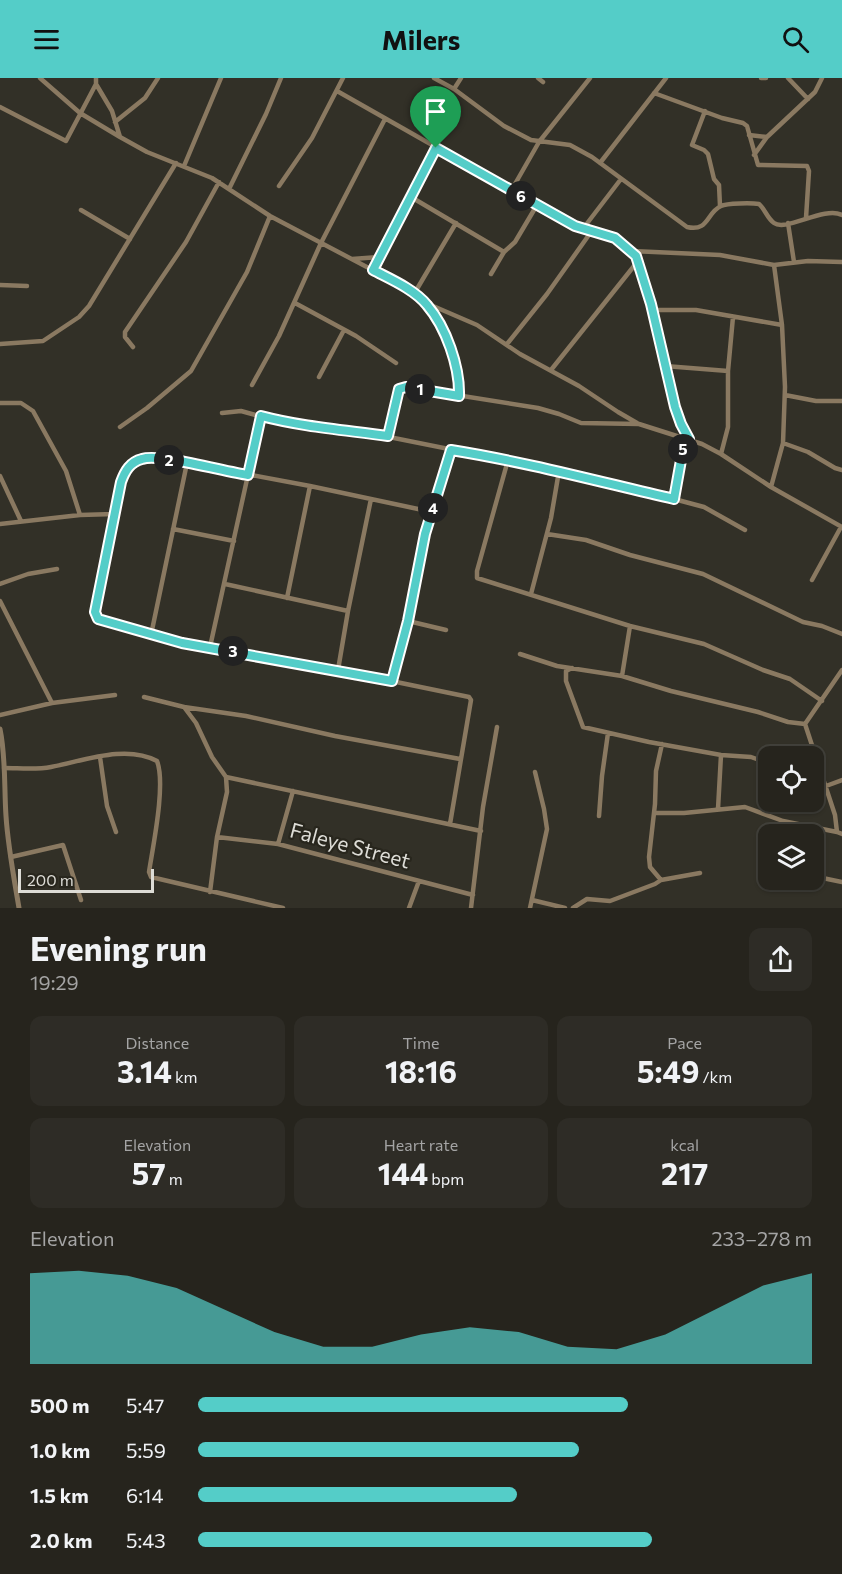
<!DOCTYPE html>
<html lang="en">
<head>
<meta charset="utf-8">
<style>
  :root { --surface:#26241d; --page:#2e2c26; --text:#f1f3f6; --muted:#a4a4a4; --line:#42413b; --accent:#54cdc8 }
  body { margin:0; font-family:Commissioner,sans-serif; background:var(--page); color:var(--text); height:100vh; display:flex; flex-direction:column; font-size:22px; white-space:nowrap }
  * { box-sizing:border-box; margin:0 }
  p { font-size:20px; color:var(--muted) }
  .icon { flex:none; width:33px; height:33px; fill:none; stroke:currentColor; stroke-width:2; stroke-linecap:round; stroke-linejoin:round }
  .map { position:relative; height:830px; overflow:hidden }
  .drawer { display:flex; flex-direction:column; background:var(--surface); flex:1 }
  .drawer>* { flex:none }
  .fabs { position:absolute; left:758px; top:668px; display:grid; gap:12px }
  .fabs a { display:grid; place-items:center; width:66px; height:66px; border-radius:12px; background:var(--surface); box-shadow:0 2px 4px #0004,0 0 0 2px var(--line); font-size:30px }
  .scale { position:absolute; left:18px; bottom:15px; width:136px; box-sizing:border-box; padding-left:6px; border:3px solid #dddcd6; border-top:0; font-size:16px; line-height:21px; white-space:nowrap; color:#dddcd6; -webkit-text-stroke:4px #28261d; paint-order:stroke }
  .pin { position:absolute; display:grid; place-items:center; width:51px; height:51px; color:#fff; margin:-62px -26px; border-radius:50% 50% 50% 0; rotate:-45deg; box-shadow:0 0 6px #0007 }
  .pin .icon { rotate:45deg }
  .km { position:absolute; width:30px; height:30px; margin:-15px; border-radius:50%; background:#222; color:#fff; font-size:16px; line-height:30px; text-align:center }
  .round { display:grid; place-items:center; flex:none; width:63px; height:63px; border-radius:12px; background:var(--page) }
  .summary { display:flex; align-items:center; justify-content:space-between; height:102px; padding:0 30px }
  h1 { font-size:33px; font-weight:700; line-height:45px }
  .figures { display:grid; grid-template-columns:repeat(3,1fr); gap:9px; height:102px; padding:6px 30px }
  .figures div { display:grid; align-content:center; border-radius:12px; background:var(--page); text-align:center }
  .figures b { font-size:30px; font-weight:700 }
  .figures small { font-size:16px; font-weight:400 }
  .figures p { font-size:16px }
  .chart { height:168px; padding:12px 30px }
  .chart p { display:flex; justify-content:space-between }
  .chart svg { width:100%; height:108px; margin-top:6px; fill:var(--accent); opacity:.7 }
  ul { padding:0 30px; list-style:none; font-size:20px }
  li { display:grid; grid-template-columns:96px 72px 1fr; align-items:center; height:45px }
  li i { height:15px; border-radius:8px; background:var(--accent) }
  header { display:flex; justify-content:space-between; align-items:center; height:78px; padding:0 30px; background:var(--accent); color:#111; font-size:27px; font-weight:700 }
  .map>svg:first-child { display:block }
</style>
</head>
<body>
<header><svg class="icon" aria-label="menu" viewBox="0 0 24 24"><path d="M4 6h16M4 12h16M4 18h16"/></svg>Milers<svg class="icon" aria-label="search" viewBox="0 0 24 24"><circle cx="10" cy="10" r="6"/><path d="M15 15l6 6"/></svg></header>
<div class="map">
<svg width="842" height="830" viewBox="0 0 842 830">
  <rect width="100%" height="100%" fill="#323027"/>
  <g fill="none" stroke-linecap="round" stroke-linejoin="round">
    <path stroke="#8a7961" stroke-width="4.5" d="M40,0L80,35L120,59L147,74L212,100L270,138L401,207L426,225L437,241L458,292L459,318
      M96,0V6L112,33L120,59
      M434,0L454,11L504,48L531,62L570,67L592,79L687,149C709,154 706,135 721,128C727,125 752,125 759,126C765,131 767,140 774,145C786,154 824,128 842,137
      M538,0L543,4
      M761,0H766
      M788,0L808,21
      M454,11L461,0
      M337,13L575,148C584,153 594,152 604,155C620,160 634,172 640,188L675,329L681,346L689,360
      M654,15L722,40L743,45L747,48L758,87L807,88L809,93L806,140
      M0,29L66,63L96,6
      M705,33L692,67L704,72L708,76L714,101L719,107L720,128
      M115,44L145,20L158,0
      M749,57L767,59
      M754,77L767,59L815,14L822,0
      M600,85L666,0
      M184,88L221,0
      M279,108L312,60L343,0
      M229,111L266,36L281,0
      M511,113L539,64L590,0
      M411,119L504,174
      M81,132L130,161
      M788,145L794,184
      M582,152L621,101
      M632,173L720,177L774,187L808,183L842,184
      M352,181L379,179
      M373,192L436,70
      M491,196L504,174L515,164L537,127
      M0,207L27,208
      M414,216L456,145
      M295,225L356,258L396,285
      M426,225L477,247L520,276L579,308L618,334L637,345
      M652,232H696L782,247
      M0,266L43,263L79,239L89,228L176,85
      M507,266L547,216L591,154
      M133,269L125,259V254L186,164L219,104
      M665,288L728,293
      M551,292L638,183
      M319,299L344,252
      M252,307L279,258L321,165L385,41
      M785,317L816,323H842
      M0,325H21L33,333L66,393L80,437
      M222,335L241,333L289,346L388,358
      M120,349L147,330L191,293L247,194L270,138
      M783,365L808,374L835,390L842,392
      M721,376L728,349V293L733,239
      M508,382L477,493V500L630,548L704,566L763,592L790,601L822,623
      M0,398L21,443
      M771,409L783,365L785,309L782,247L774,187
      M674,421L685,360
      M114,436C121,402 119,379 161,380L310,408L432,434
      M0,446L80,437L114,436L95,534L96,538L100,542L182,565L338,592L469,619L471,622L450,746
      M173,451L234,463
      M745,452L704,429L674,421L639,414L588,399L389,359L388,355L398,313L403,309H406L538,330L559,336L581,345L639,346L702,366L721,376L771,409L842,449
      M547,456L586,462L630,477L703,496L803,544L822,548L842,556
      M812,502L841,449
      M0,506L28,496L57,491
      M225,506L348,533
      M531,516L551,440L559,393
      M287,520L310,408
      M0,523L52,625
      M408,543L446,552
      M151,557L187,385
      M210,569L261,338
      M520,576L557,588L622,598L671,613L758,634L788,644L805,646
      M572,590L566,593V603L583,649L649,664L721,677L751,679L768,685
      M338,592L348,533L371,421
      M842,592L805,646L835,737L837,754L842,756
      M622,598L630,548
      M392,603L408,543L425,456L451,372
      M144,619L184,629L196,645L212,679L226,699L227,714L217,759L210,814
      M184,629L246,638L335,658L460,681
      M0,637L52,625L115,617
      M100,679L107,728L116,754
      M4,690C19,690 36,692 51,689C83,683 126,666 157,683C166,706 153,768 149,794L151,799L283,830
      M226,699L481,753
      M813,700L823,698
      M826,708L842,702
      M718,731L721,677
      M654,735H684L745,729L783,743L837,754
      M599,738L602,698L608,655
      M217,759L278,766L473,817
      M278,766L293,713
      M11,779L63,767L81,822
      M813,798L842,804
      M661,802L650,789L649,779L655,726L656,693L662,666
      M532,822L565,830
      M409,830L419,803
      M471,830L483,729L497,649
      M530,830L547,751L544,731L535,694
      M573,830L587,821L610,823L655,806L661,802L700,795"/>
    <path stroke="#8a7961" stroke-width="5" d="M0,651C6,680 4,709 6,738C8,769 14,800 19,830"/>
  </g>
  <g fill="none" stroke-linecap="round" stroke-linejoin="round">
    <g stroke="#fff" stroke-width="12">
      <path id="route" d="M436,70L575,148L615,160L636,178L651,226L675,329L681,346L689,361L685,360L674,421C600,404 526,384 451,372L425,456L408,543L392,603L182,565L98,541L95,534L121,404C125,393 130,384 142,381C160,375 225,394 248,397L261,338C303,349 345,352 388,358L399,311L406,309L459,318C460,289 446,249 427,227C414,211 390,201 373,192Z"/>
    </g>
    <use href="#route" stroke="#54cdc8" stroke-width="8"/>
  </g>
  <g text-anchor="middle" stroke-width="4.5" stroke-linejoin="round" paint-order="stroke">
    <g font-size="21" fill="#dddcd6" stroke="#28261d">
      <text transform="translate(350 768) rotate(15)" y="7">Faleye Street</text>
    </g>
  </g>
</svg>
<div class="fabs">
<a><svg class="icon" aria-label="locate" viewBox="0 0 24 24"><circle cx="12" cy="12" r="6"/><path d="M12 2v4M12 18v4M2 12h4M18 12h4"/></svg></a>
<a><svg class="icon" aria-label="layers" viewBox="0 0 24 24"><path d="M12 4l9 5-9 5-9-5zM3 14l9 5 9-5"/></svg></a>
</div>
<div class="scale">200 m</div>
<div class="pin" style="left:436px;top:70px;background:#1e9e55"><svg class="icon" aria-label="arrive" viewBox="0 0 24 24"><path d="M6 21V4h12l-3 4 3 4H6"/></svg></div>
<b class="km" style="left:420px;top:311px">1</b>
<b class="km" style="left:169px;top:382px">2</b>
<b class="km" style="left:233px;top:573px">3</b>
<b class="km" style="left:433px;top:430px">4</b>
<b class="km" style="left:683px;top:371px">5</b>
<b class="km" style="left:521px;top:118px">6</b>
</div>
<section class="drawer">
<div class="summary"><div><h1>Evening run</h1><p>19:29</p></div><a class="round"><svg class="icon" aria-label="share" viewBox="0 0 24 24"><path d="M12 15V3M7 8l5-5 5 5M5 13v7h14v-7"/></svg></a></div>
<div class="figures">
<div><p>Distance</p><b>3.14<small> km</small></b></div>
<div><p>Time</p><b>18:16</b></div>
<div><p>Pace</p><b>5:49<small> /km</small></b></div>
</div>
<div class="figures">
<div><p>Elevation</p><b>57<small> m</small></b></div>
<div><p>Heart rate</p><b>144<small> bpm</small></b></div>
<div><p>kcal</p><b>217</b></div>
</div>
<div class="chart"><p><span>Elevation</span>233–278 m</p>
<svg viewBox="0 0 160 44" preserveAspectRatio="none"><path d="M0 44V7L10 6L20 8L30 13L40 22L50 31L60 37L70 37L80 32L90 29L100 31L110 37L120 38L130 32L140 22L150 12L160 7V44z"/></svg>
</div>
<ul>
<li><b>500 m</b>5:47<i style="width:70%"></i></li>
<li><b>1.0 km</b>5:59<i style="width:62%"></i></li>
<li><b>1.5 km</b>6:14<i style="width:52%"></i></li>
<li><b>2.0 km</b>5:43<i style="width:74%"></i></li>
</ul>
</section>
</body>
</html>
